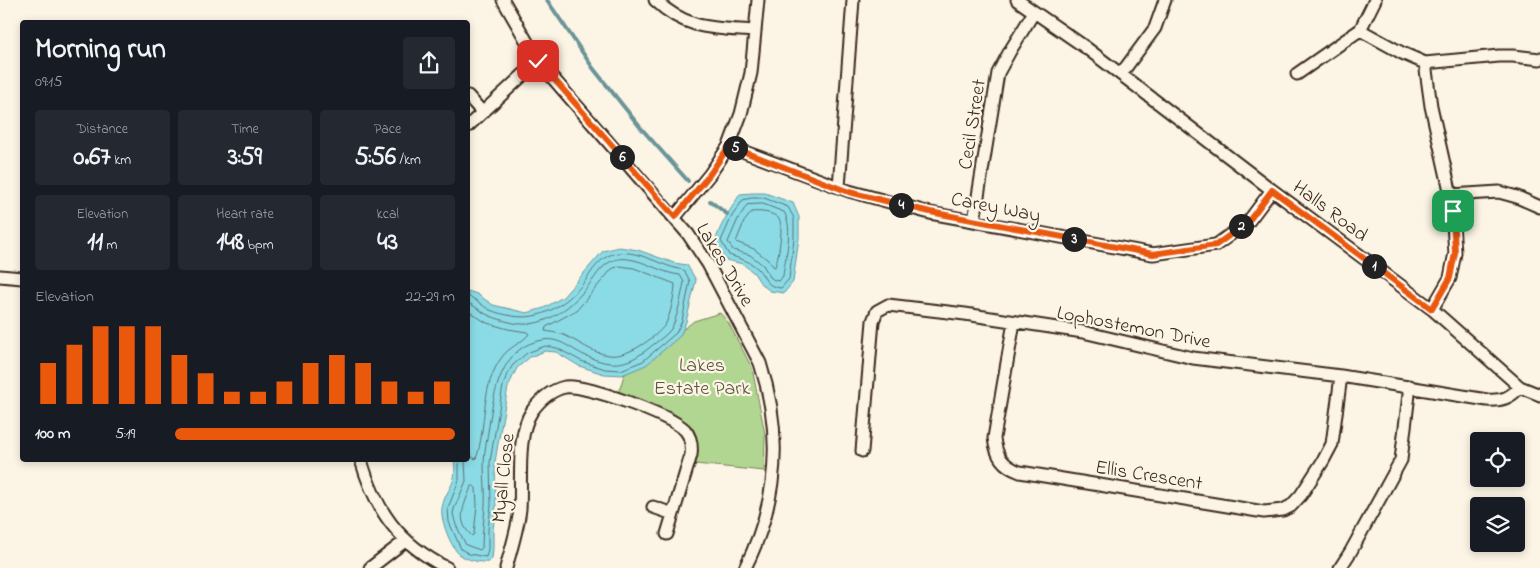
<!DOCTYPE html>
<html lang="en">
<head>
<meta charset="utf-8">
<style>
  :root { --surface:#171b24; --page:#242831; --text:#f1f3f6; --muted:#9ea1a6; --accent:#ea580c }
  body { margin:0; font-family:"Indie Flower",sans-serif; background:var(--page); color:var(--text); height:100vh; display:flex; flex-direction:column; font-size:19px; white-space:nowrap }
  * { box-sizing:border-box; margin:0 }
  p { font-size:16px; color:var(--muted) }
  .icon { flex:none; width:28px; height:28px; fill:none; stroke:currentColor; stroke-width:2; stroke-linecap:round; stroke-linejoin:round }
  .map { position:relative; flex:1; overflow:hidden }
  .panel { position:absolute; left:20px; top:20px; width:450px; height:442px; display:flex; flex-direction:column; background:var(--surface); border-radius:5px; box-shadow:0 2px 8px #0003 }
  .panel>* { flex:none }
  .tools { position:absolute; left:1470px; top:432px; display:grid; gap:10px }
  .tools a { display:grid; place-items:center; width:55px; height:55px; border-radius:5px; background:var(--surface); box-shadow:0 2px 8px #0003; font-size:25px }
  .pin { position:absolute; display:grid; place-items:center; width:42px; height:42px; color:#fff; margin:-21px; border-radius:10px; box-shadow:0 2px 8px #0006 }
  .km { position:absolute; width:25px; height:25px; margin:-12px; border-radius:50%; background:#222; color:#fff; font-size:14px; line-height:25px; text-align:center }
  .round { display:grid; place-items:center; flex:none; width:52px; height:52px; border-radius:5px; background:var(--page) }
  .head { display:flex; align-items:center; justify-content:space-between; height:85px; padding:0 15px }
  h1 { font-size:28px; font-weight:700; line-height:38px }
  .figures { display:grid; grid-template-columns:repeat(3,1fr); gap:8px; height:85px; padding:5px 15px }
  .figures div { display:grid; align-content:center; border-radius:5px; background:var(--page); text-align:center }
  .figures b { font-size:25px; font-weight:700 }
  .figures small { font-size:14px; font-weight:400 }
  .figures p { font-size:14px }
  .chart { height:140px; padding:10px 15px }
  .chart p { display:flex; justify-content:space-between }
  .chart svg { width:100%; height:90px; margin-top:5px; stroke:var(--accent); stroke-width:6 }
  ul { padding:0 15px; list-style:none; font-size:16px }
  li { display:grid; grid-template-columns:80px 60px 1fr; align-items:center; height:38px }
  li i { height:12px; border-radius:6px; background:var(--accent) }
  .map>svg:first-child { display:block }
</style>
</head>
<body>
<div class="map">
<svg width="1540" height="568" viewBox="0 0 1540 568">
  <rect width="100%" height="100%" fill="#fcf5e5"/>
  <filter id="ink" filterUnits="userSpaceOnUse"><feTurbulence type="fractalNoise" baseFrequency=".02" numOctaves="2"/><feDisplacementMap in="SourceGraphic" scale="10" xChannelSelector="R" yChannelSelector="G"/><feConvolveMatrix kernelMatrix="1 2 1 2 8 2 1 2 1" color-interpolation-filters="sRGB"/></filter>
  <g filter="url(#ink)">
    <path fill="#b1d692" stroke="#768058" d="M720,313L728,322L752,368L765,434L764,471L695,464L698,452L694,431L672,412L618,395L624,375L694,321Z"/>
    <path fill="#8bdbe7" stroke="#6b9497" d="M752,193H765L793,203L799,217V238L793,282L784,293L770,291L761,284L754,273L743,264L726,260C723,255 716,249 716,243C715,232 734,204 740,194Z
      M619,247L638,250L674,263L687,265L696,280L686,322L680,336L646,365L622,375L604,374L579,366L556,352L545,351L530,357L517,368L508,387L499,438L495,462L496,506L493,529V549L492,559L489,562C481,563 466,560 459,554C451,547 440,520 442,508C446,487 458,486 454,460H468V291L477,294L493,305L527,313L544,308L563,297L603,251Z"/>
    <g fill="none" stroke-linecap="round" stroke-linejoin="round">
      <path stroke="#5b716e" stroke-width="1" d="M752,198H764L788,207L794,218V238L789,279L781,288C765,286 767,279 758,269C749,260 740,259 729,255L721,241L732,216L743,200Z
        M763,204L784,212C794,229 785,257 783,276L779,281L774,280L770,277L763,265L750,255L733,250L728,242L738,219L747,205Z
        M752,212C759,211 774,212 779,219C784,225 778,260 775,267L773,266L768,260L754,249L736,242L744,222Z
        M620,266L634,268L675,284C675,293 670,317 665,325C655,338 627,358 609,355C592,353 579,342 564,335C558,333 551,332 545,331L546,327L577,310L612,269Z
        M468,311L487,323L508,329L527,332L529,334C522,343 509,347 502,357C480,386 487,427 476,459L473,458L468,448
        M459,460V480L448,508L449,522L461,549L469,554L486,557L488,549V529L491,505L490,462L494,438L503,386L507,374L513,365L527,353L545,346L557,348L581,361L605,369L621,370L643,361L676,333L682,321L690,281L684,270C662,267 640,250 618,253C600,255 592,272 582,285C565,305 540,321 513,316C506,315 497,313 490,310C482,306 476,299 468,296
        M465,460L466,481L454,509L453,514L456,525L466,545L480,550L482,548C482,533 484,520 485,506C486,492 484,478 484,464C484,452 487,439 489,426C494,392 501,346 543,340C559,337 571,349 584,355C615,369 629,365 654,344C659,340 667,335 671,329C677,320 682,293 684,282L680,275C659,273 639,256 618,259C606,261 599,271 592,281C577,301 555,322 528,324C516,325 501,320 490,316C482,313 476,306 468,303
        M474,486L476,488L477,505L474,534L472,536C455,520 464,506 471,487Z"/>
      <path stroke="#6b9497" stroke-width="4" d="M547,0L593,68L640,127L688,181
        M710,201L727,214"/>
      <g stroke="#3b2a1e" stroke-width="15">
        <path id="street" d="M503,0L538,61L688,234L708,264L760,363C783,433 778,502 745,568
          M655,0C686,30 714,28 754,31
          M1017,0L1085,47L1272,190L1432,309L1520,387L1540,395
          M1360,30L1402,53L1425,63L1499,56H1513L1540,59
          M1425,63L1431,106L1451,195L1455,253L1450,278L1432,309
          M1121,74L1155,28L1165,0
          M1297,74L1360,30L1375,0
          M468,96L482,112
          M468,126L538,61
          M729,146L849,191L930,213L1153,254L1216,245L1248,222L1272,190
          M839,187L853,0
          M1451,195L1499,192L1517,197L1540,207
          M675,217L710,174L729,146L741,114L751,73L758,0
          M974,221L998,73L1010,51L1034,12
          M0,276L22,278
          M1014,322L994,438C996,456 1003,466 1020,472L1264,512L1283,510L1291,506L1301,495L1323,461L1332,444L1341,376
          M862,451L873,321L877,311L888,305L965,314L1083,332L1193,358L1341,376L1487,400C1502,401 1510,398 1520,387
          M361,460C376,511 398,543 447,568
          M653,507L673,514
          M370,568L405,541
          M506,568C511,549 518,528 520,509C522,481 516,435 532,411C540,400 551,390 565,387C585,384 670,415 685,430C691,437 692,447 691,455L667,534
          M1340,568L1351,551L1401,460L1410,386"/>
      </g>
      <use href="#street" stroke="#fcf5e5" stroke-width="11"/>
    </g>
  </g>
  <g fill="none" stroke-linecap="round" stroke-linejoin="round" filter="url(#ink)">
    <g stroke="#fff" stroke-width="10">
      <path id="route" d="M538,61L675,217L710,174L729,146L849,192L930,212L1153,254L1216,245L1248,222L1272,190L1432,309L1450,278L1455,253L1453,211"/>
    </g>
    <use href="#route" stroke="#ea580c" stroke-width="6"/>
  </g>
  <g text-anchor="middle" stroke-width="4.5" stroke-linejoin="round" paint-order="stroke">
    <g font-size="20" fill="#3b2a1e" stroke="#fcf5e5">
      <text transform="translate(971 124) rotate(-81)" y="7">Cecil Street</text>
      <text transform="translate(996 206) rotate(11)" y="7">Carey Way</text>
      <text transform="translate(1331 210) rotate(37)" y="7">Halls Road</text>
      <text transform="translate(726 264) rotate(59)" y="7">Lakes Drive</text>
      <text transform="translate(1134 326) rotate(11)" y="7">Lophostemon Drive</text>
      <text transform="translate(1149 474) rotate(9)" y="7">Ellis Crescent</text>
      <text transform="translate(502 478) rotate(-84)" y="7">Myall Close</text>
    </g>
    <g font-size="20" fill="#58553b" stroke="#fcf5e5">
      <text x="702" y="371">Lakes<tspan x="702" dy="23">Estate Park</tspan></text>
    </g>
  </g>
</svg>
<div class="tools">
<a><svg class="icon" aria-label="locate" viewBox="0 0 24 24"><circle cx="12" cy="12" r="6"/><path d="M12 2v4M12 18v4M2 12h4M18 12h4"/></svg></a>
<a><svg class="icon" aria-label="layers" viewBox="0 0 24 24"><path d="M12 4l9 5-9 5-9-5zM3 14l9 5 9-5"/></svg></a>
</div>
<div class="pin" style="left:1453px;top:211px;background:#1e9e55"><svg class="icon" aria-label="arrive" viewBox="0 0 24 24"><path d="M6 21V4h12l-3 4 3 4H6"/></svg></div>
<div class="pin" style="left:538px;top:61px;background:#d93025"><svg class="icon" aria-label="check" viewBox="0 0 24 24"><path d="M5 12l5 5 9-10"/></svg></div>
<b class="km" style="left:1374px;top:266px">1</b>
<b class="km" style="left:1241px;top:226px">2</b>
<b class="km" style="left:1074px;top:239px">3</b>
<b class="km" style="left:901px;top:205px">4</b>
<b class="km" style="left:735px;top:148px">5</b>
<b class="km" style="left:622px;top:157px">6</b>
<section class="panel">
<div class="head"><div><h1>Morning run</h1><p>09:15</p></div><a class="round"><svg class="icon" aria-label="share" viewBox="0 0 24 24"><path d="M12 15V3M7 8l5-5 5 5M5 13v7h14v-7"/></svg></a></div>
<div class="figures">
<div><p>Distance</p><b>0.67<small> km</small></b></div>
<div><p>Time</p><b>3:59</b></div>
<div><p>Pace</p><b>5:56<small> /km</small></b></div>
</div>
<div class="figures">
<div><p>Elevation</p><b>11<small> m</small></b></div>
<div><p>Heart rate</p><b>148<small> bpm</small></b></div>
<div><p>kcal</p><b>43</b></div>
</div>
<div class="chart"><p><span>Elevation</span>22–29 m</p>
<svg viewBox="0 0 160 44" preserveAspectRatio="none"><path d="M5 44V24M15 44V15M25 44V6M35 44V6M45 44V6M55 44V20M65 44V29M75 44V38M85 44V38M95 44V33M105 44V24M115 44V20M125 44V24M135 44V33M145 44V38M155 44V33"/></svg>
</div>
<ul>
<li><b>100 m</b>5:19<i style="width:100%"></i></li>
</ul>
</section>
</div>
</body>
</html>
